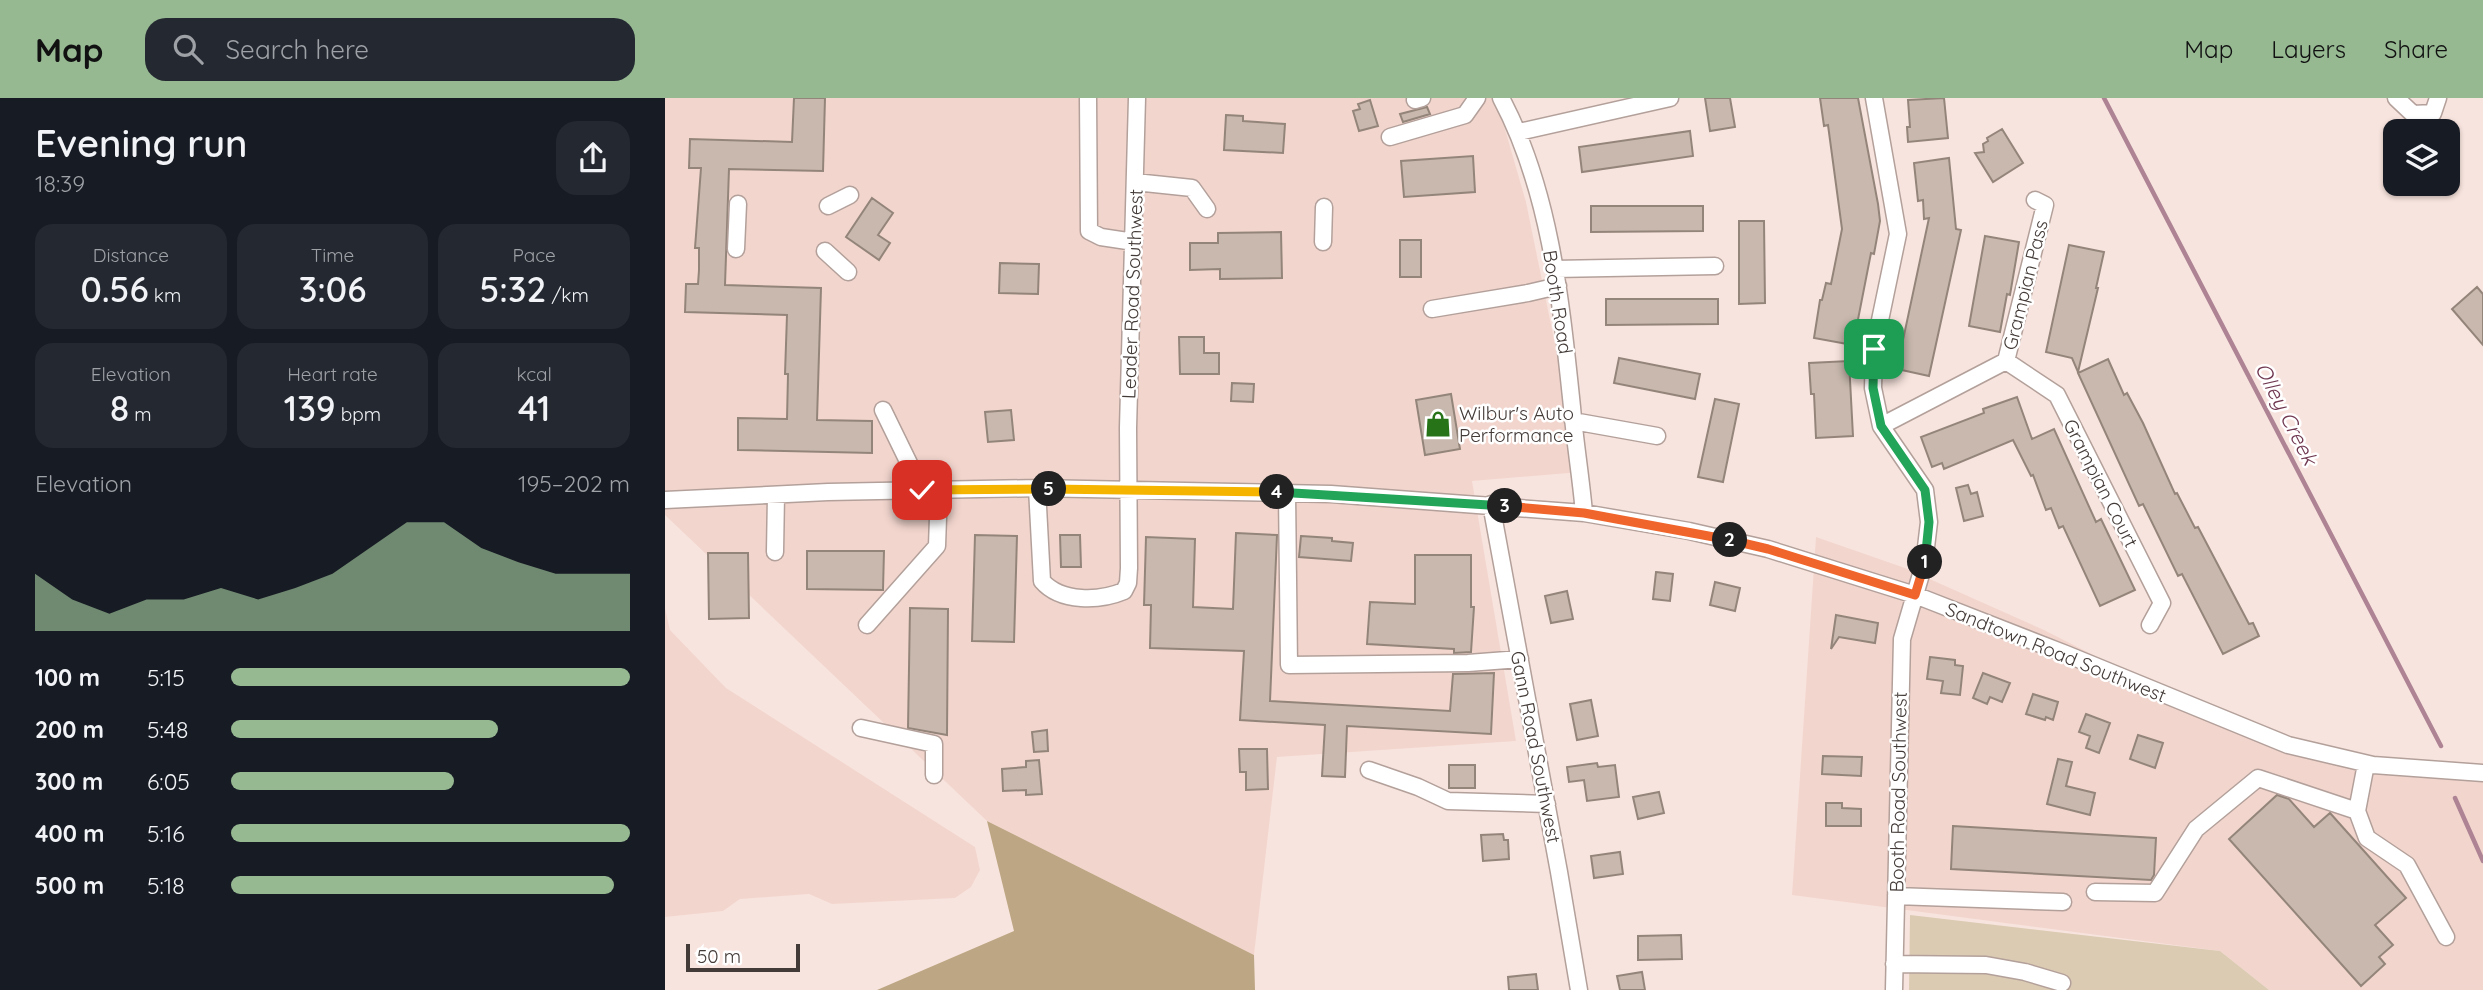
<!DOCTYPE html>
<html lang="en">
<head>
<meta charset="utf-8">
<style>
  :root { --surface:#171b24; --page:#242831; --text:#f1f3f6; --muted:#9ea1a6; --accent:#96b992 }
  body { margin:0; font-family:Quicksand,sans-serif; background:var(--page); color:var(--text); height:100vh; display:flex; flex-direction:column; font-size:26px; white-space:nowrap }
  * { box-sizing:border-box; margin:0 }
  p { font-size:23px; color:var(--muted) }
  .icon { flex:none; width:38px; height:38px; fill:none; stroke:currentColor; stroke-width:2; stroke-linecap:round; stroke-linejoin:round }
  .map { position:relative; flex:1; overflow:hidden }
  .details { display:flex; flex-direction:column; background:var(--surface); width:665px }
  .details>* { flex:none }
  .buttons { position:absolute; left:1718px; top:21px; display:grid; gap:14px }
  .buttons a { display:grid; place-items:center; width:77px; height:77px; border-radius:14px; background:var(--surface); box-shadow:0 2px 5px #0004; font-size:35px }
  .scale { position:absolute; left:21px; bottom:18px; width:114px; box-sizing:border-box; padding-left:7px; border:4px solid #433b38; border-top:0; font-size:19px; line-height:24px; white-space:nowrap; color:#433b38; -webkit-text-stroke:5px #fff; paint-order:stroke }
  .pin { position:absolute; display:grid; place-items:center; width:60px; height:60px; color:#fff; margin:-30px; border-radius:14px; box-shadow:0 4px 10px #0006 }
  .km { position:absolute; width:35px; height:35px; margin:-18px; border-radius:50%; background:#222; color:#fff; font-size:19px; line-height:35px; text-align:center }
  .round { display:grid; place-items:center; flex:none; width:74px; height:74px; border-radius:21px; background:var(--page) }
  .summary { display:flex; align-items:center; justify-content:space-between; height:119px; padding:0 35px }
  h1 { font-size:38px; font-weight:600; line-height:52px }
  .figures { display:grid; grid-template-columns:repeat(3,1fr); gap:10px; height:119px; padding:7px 35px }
  .figures div { display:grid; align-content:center; border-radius:18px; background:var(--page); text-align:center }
  .figures b { font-size:35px; font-weight:600 }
  .figures small { font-size:19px; font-weight:400 }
  .figures p { font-size:19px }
  .chart { height:196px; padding:14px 35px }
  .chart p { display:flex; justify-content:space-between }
  .chart svg { width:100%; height:126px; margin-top:7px; fill:var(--accent); opacity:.7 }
  ul { padding:0 35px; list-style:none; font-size:23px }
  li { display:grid; grid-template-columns:112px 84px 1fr; align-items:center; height:52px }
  li i { height:18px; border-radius:9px; background:var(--accent) }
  header { display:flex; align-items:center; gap:42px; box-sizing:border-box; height:98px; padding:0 35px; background:var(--accent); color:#111 }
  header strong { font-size:33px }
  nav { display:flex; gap:38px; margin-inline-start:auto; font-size:24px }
  .search { width:490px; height:63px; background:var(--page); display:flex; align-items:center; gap:18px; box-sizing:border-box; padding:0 24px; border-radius:21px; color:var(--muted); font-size:26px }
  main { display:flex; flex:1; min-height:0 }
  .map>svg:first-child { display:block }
</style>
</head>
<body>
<header>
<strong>Map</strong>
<div class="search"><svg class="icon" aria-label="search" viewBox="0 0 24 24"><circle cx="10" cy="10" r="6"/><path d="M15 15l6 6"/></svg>Search here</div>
<nav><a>Map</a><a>Layers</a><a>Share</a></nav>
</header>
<main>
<section class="details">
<div class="summary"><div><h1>Evening run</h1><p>18:39</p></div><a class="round"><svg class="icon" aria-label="share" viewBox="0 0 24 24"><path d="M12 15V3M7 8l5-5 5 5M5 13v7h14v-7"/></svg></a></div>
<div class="figures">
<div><p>Distance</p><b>0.56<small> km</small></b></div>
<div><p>Time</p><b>3:06</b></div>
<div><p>Pace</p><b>5:32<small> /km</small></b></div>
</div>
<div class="figures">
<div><p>Elevation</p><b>8<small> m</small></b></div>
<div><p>Heart rate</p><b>139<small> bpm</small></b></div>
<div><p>kcal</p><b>41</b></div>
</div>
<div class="chart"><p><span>Elevation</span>195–202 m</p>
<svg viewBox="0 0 160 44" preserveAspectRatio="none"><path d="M0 44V24L10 33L20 38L30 33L40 33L50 29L60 33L70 29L80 24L90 15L100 6L110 6L120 15L130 20L140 24L150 24L160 24V44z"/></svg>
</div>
<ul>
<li><b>100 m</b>5:15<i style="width:100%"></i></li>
<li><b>200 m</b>5:48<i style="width:67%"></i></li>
<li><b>300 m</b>6:05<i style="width:56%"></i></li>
<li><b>400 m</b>5:16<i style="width:100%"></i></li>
<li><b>500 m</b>5:18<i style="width:96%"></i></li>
</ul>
</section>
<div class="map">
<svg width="1818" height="892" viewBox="0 0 1818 892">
  <rect width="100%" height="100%" fill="#f8e4de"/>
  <path fill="#f2d6ce" d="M0,0H831L861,104L916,374L807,383L851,643L612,659L589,857L322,723L0,417Z
    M1151,439L1240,470L1379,532L1538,613L1706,676L1818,669V892H1604L1555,853L1127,797Z
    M0,510L5,532L61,590L310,749L315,772L306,789L290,800L167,806L144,796L75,801L58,813L0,819Z"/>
  <path fill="#dbcbb3" d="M1245,817L1555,853L1604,892H1244Z"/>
  <path fill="#bda683" d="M322,723L589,857L590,892H212L349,833Z"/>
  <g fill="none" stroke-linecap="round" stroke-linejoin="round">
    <path stroke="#ae8494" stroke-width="4.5" d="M1439,0L1776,648
      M1790,700L1818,763"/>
  </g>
  <path fill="#c8b8ad" stroke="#94857a" stroke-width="2" d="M129,0H160L158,73L64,71L60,187L156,190L152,322L207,323V355L73,352V320L122,321L123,276H120L122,217L20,214L21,186H33L34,172V150H30L36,70H24L25,41L127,44Z
    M1040,0H1065L1070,29L1045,33Z
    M1155,0H1193L1213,106L1215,123L1209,156L1206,155L1188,247L1149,240L1155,202H1157L1161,185L1166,186L1177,131L1163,27L1159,28Z
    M1279,0L1283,40L1243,44L1242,29H1245L1243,2Z
    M705,2L713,28L694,33L688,13L695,11L693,6Z
    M762,9L765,16L738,24L735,16Z
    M561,17L578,18V23L620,26L618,55L559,52Z
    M1337,31L1358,65L1328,84L1310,55L1319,54L1318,46L1323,43L1322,40Z
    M1025,33L1028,58L917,74L914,49Z
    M808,58L810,94L739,99L736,63Z
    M1284,60L1291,131L1296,132L1264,278L1232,271L1234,261H1238V257L1235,256L1264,120L1259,121L1258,102L1253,103L1249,65Z
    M207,100L228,115L213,137L225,145L214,162L181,139Z
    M926,108H1038V133L926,134Z
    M1074,123H1099L1100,205L1074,206Z
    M616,134L617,180L555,181V171L525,172V145H553V135Z
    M1320,138L1354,144L1345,197L1342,196L1335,234L1304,228Z
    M735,142H756V179H735Z
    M1404,147L1439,154L1431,190H1433L1413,274L1407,260L1381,254Z
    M335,165L374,166L373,196L334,195Z
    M1812,189L1818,196V247L1787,211Z
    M941,201H1053V226L941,227Z
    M514,239H539V255H554V276H515Z
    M954,260L1035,276L1030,301L949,285Z
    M1443,261L1459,297L1462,295L1478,325L1510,396L1512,395L1530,430L1533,429L1584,526L1588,525L1594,538L1558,556L1517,476L1513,478L1478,406L1474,408L1413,275Z
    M1184,263L1188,338L1151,340L1149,296H1146L1144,265Z
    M567,285L589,286L588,304L566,303Z
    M786,296L795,351L760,357L751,302Z
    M1352,299L1367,341L1389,331L1431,424L1436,421L1470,492L1435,508L1398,428L1394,430L1386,410L1381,412L1368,377L1366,378L1348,342L1279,371L1277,365L1267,369L1256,339L1319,315L1318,311Z
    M1050,301L1074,306L1058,384L1033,379Z
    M346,312L349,342L323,344L320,314Z
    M1303,387L1306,396L1312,394L1318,418L1299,423L1291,390Z
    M571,435L612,437L605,603L785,613L788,576L829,575L826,636L682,628L680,679L657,678L660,627L575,622L579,553L485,550L486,507H479L481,439L530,441L528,509L568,511Z
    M310,437L352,438L349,544L307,543Z
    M395,437H415L416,469H396Z
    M636,438L667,440V443L688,445L686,463L634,459Z
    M142,453H219L218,492L142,491Z
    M43,455H83L84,520L44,521Z
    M750,457H806V509H809L806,554L789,555V551L702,546L705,504L750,506Z
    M991,474L1008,476L1005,503L988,501Z
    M1050,484L1075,490L1070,513L1045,507Z
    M902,493L908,521L886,525L880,498Z
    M245,510L283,511L282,637L243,630Z
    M1171,517L1213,525L1210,545L1174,539L1166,551Z
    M1265,559L1290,562V567L1298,568L1295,597L1276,595L1278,583L1262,581Z
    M1318,575L1345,585L1337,604L1325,599L1322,606L1308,600Z
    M1368,596L1393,604L1388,622L1381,619L1380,622L1361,616Z
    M926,602L933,638L912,642L905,606Z
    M1421,616L1445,625L1434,655L1421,650L1425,638L1414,634Z
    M382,632L383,653L369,654L367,634Z
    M1473,637L1498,645L1490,670L1465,661Z
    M574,651H602L603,691L581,692V674H575Z
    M1158,658L1197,659L1196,678L1157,676Z
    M1393,661L1407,664L1401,688L1430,695L1425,717L1382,706Z
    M374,662L377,696L361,697V692L338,693L337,671L361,669V663Z
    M932,665L933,669L950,667L954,699L922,703L919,682L904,684L902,669Z
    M784,667H810V690H784Z
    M994,694L999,715L973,721L968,699Z
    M1612,697L1624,701L1649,729L1665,715L1741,800L1710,827L1728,847L1714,859L1720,866L1696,888L1564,741Z
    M1161,705H1177V710L1196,711V728H1161Z
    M1288,728L1491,740L1489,777L1486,782L1286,771Z
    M838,736L839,742H843L844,761L818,763L816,737Z
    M955,754L958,776L929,780L926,758Z
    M1016,837L1017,861L973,862V838Z
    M977,874L980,892H955L952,878Z
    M871,876L873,892H844L843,879Z"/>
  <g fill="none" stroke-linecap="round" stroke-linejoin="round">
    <g stroke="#b3a09a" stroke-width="19">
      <path id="minor" d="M423,0L424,133L436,139L469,144
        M836,0C886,94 896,205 907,309C910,345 916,380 919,415
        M1209,0L1233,136L1209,251L1208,290L1216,328L1260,392L1264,424L1259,466L1237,541L1229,892
        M1731,0L1748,16L1768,15L1773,0
        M750,2L757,0
        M854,34L1005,0
        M725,39L800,17L812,0
        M470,84L527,90L542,111
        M163,108L185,97
        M658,144L659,109
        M71,151L73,106
        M160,153L183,174
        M889,171L1050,168
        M767,211L863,195L893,188
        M1341,263L1392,297L1497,505L1485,527
        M218,312L257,392
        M908,323L992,338
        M1216,328L1341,263L1380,107L1370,102
        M372,390L377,483C396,505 435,503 459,493L463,485L464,470L463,330L472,0
        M622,395L624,567L803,565L855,561
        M0,402L163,394L372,390L666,396L919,415L1024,433L1103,451L1250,497L1401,556L1623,647L1708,667L1818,675
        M826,406L894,774L914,892
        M110,454L111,397
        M202,527L272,448L274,391
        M196,630L269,646V677
        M704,672L753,689L783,703L882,706
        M1692,713L1701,666
        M1430,794L1490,795L1531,731L1593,680L1692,713L1702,740L1742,767L1781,839
        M1231,798L1398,804
        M1229,866L1321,867L1360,874L1397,885"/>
    </g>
    <use href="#minor" stroke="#fff" stroke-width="16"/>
  </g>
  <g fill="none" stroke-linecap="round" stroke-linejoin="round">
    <g stroke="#fff" stroke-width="14">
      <path id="split-1" d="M1209,251L1208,290L1216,328L1260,392L1264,424L1260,464"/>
    </g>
    <g stroke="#fff" stroke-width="14">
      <path id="split-2" d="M1065,442L1103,451L1250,497L1260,464"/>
    </g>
    <g stroke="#fff" stroke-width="14">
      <path id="split-3" d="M840,408L919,415L1065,442"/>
    </g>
    <g stroke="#fff" stroke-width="14">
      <path id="split-4" d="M612,394L840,408"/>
    </g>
    <g stroke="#fff" stroke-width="14">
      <path id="split-5" d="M384,391L612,394"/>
    </g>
    <g stroke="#fff" stroke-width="14">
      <path id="split-6" d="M257,392L384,391"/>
    </g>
    <use href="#split-1" stroke="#22a559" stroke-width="9"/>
    <use href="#split-2" stroke="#f0652b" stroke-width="9"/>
    <use href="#split-3" stroke="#f0652b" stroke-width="9"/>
    <use href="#split-4" stroke="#22a559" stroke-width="9"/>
    <use href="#split-5" stroke="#f5b400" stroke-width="9"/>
    <use href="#split-6" stroke="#f5b400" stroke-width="9"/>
  </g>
  <defs>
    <g id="shop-bare" transform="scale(2.1)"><path d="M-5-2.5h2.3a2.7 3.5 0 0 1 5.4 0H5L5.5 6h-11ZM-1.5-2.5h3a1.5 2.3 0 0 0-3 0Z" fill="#267318" stroke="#fff" stroke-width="2.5" paint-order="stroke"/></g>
  </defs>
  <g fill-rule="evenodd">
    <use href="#shop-bare" x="773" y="326"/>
  </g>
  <g text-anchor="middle" stroke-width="5" stroke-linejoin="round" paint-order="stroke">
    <g font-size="19" fill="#433b38" stroke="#fff">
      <text transform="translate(1360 187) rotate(-76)" y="7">Grampian Pass</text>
      <text transform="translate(467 196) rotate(-88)" y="7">Leader Road Southwest</text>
      <text transform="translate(893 204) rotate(81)" y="7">Booth Road</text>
      <text transform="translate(1436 385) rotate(63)" y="7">Grampian Court</text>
      <text transform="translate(1391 554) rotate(22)" y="7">Sandtown Road Southwest</text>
      <text transform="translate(871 649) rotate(79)" y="7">Gann Road Southwest</text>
      <text transform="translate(1233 694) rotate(-89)" y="7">Booth Road Southwest</text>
    </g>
    <g font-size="19" fill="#433b38" stroke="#fff" text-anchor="start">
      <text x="794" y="322">Wilbur's Auto<tspan x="794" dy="22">Performance</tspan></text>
    </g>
    <g font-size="21" font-style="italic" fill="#6f3750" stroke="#fff">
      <text transform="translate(1621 316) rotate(63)" y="7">Olley Creek</text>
    </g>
  </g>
</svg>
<div class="buttons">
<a><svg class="icon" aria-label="layers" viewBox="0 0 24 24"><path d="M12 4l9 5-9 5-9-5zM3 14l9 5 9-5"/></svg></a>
</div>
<div class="scale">50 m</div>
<div class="pin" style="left:1209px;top:251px;background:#1e9e55"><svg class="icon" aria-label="arrive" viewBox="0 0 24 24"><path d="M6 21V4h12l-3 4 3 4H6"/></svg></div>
<div class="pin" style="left:257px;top:392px;background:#d93025"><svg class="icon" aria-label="check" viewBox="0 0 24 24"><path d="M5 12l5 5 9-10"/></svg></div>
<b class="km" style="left:1260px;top:464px">1</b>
<b class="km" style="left:1065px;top:442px">2</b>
<b class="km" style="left:840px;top:408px">3</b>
<b class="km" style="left:612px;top:394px">4</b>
<b class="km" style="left:384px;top:391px">5</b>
</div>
</main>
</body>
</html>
